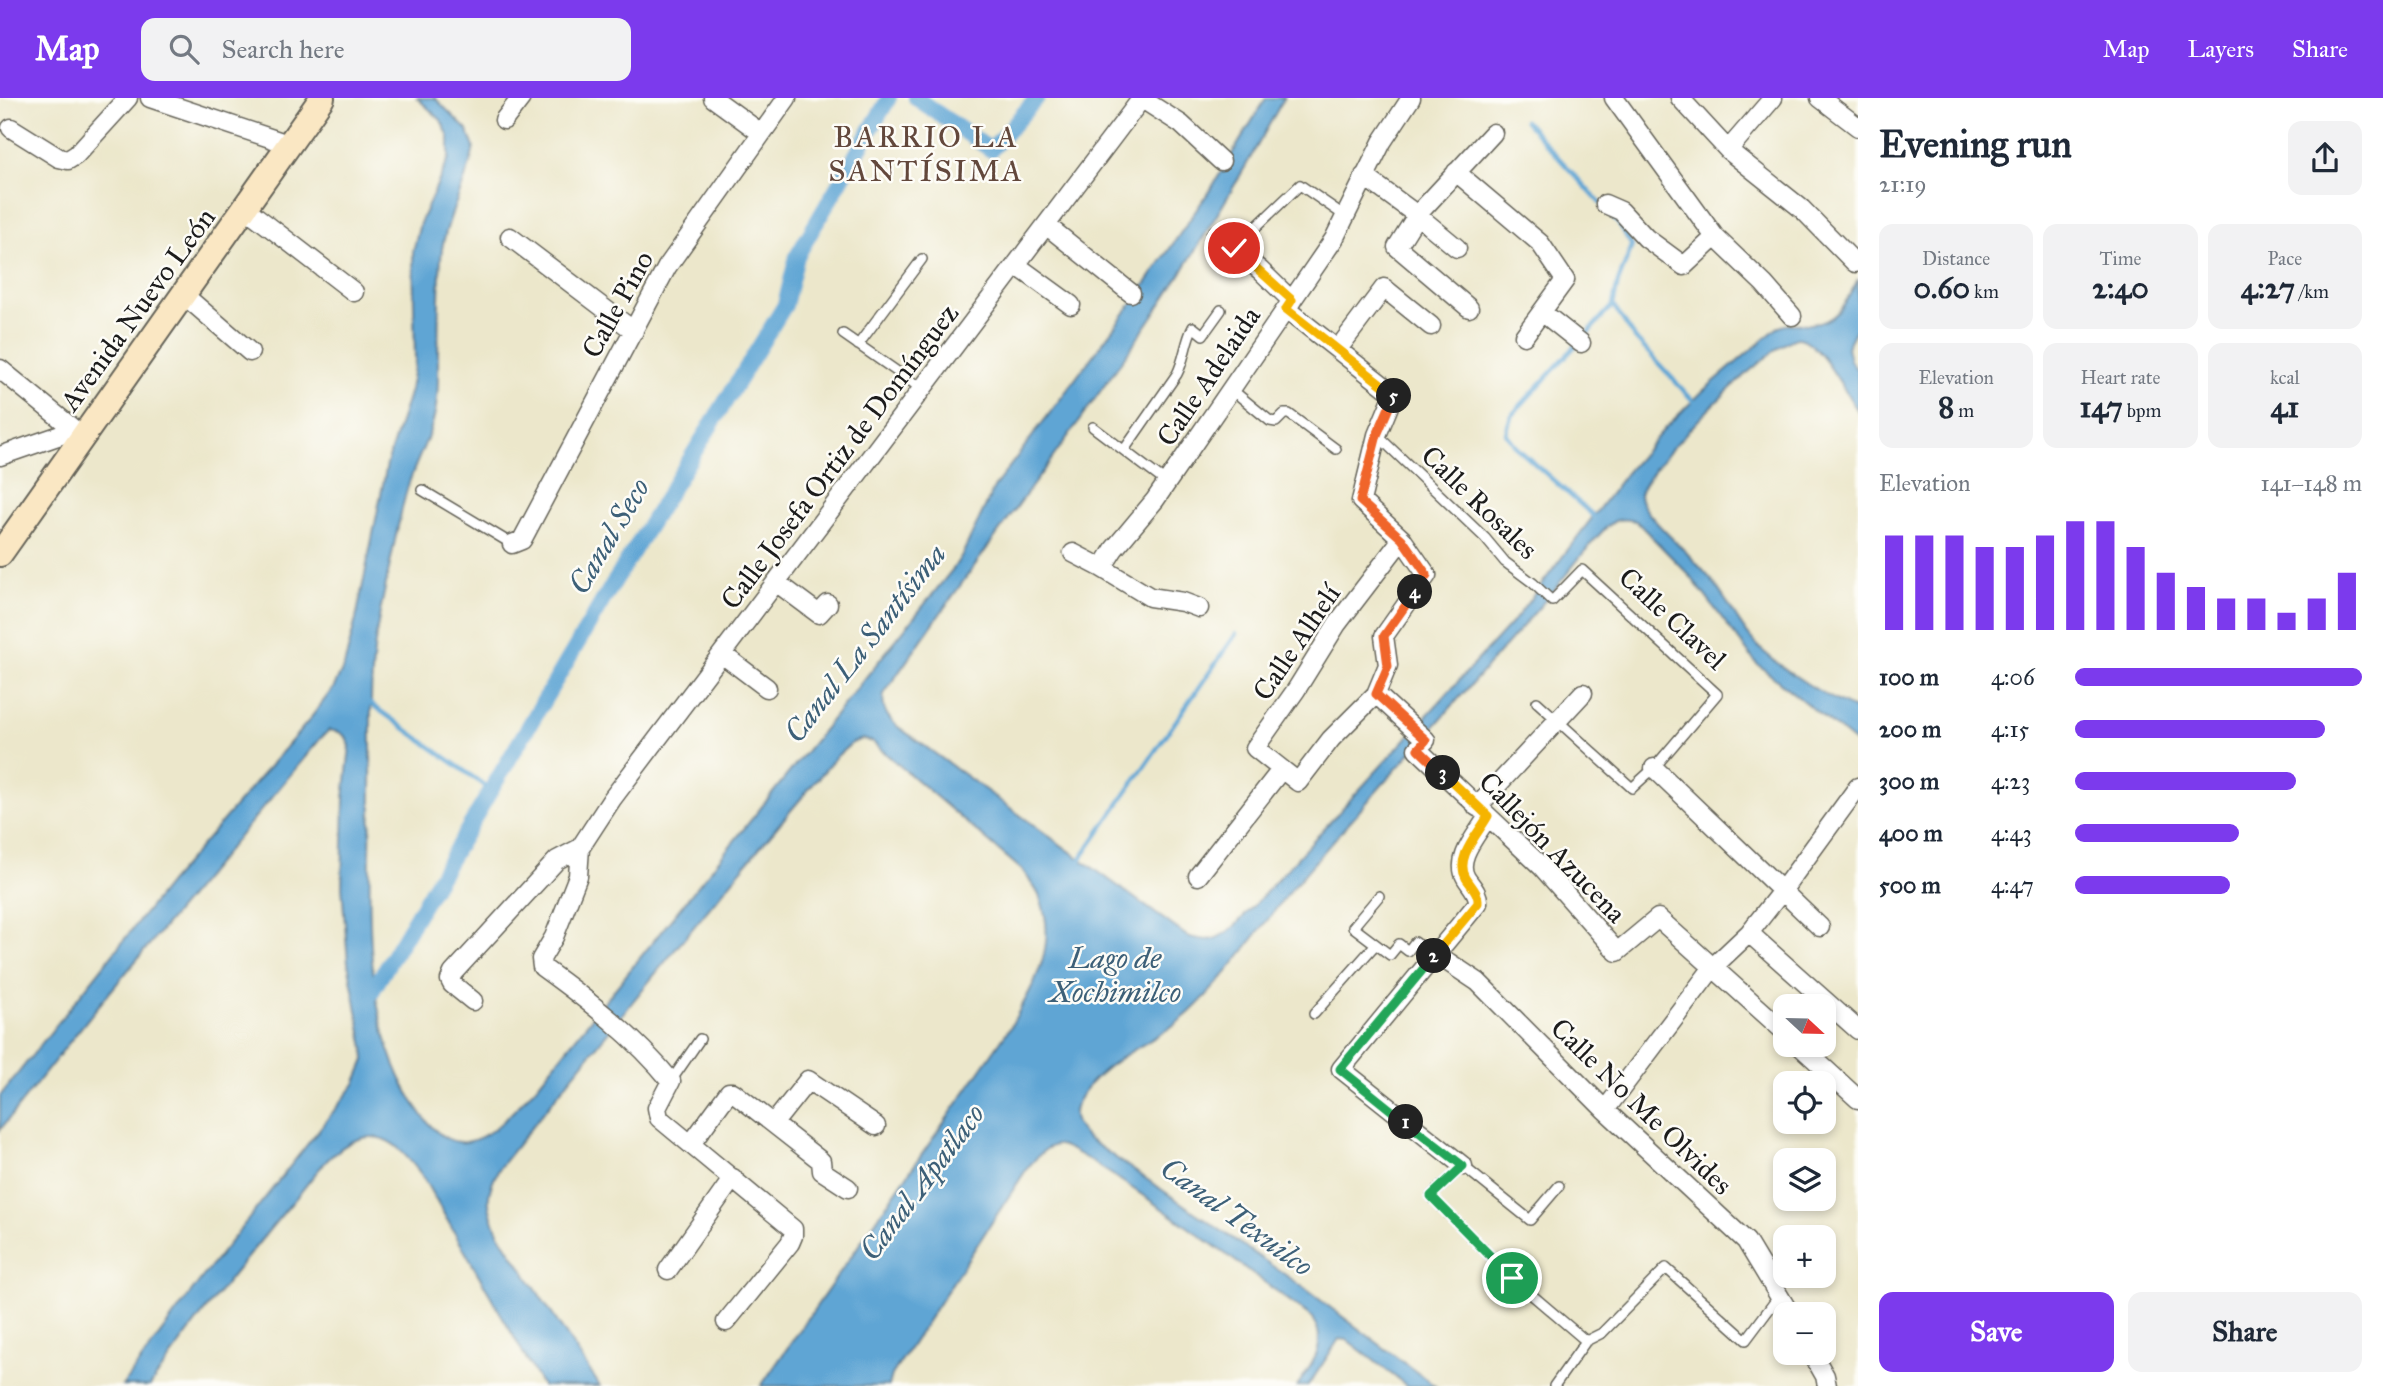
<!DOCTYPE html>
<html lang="en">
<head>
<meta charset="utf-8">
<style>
  :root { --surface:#fff; --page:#f2f2f3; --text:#1f2937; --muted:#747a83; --accent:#7c3aed }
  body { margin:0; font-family:"IM FELL Great Primer",serif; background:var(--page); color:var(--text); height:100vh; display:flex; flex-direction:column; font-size:26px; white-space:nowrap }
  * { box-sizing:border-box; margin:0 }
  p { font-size:23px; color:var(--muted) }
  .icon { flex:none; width:38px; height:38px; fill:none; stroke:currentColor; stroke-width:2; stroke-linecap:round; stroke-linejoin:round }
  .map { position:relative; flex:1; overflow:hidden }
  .details { display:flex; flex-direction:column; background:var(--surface); width:525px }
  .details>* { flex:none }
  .needle { width:46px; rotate:112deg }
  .tools { position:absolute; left:1773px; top:896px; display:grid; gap:14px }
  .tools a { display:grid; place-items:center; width:63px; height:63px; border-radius:14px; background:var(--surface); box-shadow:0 4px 10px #0003; font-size:35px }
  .pin { position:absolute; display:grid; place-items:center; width:60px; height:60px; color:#fff; margin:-30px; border:4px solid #fff; border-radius:50%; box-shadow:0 2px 7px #0007 }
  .km { position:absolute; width:35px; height:35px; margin:-18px; border-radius:50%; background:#222; color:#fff; font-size:19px; line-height:35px; text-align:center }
  .round { display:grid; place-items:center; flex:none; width:74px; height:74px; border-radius:14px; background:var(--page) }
  .overview { display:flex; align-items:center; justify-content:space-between; height:119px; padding:0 21px }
  h1 { font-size:38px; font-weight:700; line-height:52px }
  .stats { display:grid; grid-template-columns:repeat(3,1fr); gap:10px; height:119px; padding:7px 21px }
  .stats div { display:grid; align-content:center; border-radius:14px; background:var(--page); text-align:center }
  .stats b { font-size:30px; font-weight:700 }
  .stats small { font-size:19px; font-weight:400 }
  .stats p { font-size:19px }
  .chart { height:196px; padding:14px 21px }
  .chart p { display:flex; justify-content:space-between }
  .chart svg { width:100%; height:126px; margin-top:7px; stroke:var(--accent); stroke-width:6 }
  .button { display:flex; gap:14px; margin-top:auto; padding:14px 21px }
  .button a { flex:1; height:80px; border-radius:14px; background:var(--accent); color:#fff; font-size:28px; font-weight:700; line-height:80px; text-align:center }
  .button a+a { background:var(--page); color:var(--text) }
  ul { padding:0 21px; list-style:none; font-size:23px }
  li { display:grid; grid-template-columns:112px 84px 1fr; align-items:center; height:52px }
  li i { height:18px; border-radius:9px; background:var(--accent) }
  header { display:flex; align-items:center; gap:42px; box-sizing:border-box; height:98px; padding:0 35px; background:var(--accent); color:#fff }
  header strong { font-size:33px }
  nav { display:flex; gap:38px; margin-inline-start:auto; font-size:24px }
  .search { width:490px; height:63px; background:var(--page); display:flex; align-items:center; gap:18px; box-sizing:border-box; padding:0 24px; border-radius:14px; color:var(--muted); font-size:26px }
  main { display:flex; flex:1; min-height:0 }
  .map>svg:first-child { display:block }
</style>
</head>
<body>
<header>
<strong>Map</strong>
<div class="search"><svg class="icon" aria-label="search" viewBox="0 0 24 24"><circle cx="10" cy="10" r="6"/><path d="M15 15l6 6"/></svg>Search here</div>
<nav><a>Map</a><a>Layers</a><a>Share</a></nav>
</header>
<main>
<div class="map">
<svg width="1858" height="1288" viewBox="0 0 1858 1288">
  <rect width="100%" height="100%" fill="#fdfcf7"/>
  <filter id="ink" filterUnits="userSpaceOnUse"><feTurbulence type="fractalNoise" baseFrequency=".0143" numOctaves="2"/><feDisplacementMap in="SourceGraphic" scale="14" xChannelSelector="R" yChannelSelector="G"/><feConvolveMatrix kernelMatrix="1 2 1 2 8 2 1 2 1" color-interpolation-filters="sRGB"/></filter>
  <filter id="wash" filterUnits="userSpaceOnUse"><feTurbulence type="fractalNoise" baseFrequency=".00686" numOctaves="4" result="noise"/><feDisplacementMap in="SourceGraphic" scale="28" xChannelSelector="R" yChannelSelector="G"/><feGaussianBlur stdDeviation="1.57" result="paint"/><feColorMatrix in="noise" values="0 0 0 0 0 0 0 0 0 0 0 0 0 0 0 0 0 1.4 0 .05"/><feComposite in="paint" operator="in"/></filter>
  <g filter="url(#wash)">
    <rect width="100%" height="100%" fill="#ece7cb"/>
    <path fill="#5ea5d4" stroke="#3d6078" stroke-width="2" d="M417,0H435L467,32L474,49C468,84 448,114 442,151C438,186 439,221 438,256C438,274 439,292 436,309C432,338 416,361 408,388C400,415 395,443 389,471C385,493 379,515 376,538C368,589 372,640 371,691C371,797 356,929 423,1018C433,1032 447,1046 466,1044C494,1040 517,1008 536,989L953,471L962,457L995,388L1136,200L1212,89L1266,0H1284C1241,78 1197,154 1146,228C1061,352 969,471 884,596C881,610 887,619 897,628L1187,838C1210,845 1216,843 1235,828L1516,520L1626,375L1665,330L1704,292L1777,230C1790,224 1798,226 1811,226C1838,225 1847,202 1858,181V228L1847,249L1850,262L1858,273V313C1846,296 1819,243 1799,240C1778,237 1642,372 1640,397C1640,412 1674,442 1686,454C1695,464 1705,474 1714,485C1731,508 1743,535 1764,554C1788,575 1828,601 1858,612V647L1757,566L1690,478L1636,423C1629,422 1622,420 1615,423C1598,432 1558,489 1542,506C1462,598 1380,688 1300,781C1263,824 1231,876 1189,915C1154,947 1102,959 1078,1003C1069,1018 1076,1029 1087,1040L1303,1189L1435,1288H1407L1347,1242L1339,1241L1308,1288H1297C1313,1265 1328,1248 1313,1220C1283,1198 1077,1044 1057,1047C1045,1048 1036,1061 1028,1069L892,1277L889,1288H761L1011,928C1033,887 1059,849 1040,800C1037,791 1029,782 1023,773L872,644L863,641L852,645L837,658C722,793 610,930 500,1069C484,1098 486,1106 499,1136L600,1288H542L421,1076C405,1055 386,1030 356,1042C330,1052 312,1081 295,1101C244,1162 194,1224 150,1288H122L201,1181L355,986L365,962L364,950L348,865L342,789L344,700L350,648L346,639L339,634L329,632L320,641L95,912L0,1032V998L169,785L306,626L334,589L344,568L356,521L387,366L410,292L415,263L413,154L420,125L449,60V39L441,22Z"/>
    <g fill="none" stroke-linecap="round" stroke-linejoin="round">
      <path stroke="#5ea5d4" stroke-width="4.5" d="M1525,23L1600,105
        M1608,115L1619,126L1632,148L1618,184L1613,207L1635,240L1696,306
        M1583,240L1613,207
        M1577,246L1511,318L1506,335L1517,350L1596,420
        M368,604L491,692
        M1077,766L1236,536"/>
      <path stroke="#5ea5d4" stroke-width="16" d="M916,0L991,52L1037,0
        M367,902L605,499L785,207L797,158L889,0"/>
    </g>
  </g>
  <g filter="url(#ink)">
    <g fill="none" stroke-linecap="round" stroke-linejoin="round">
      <g stroke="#656359" stroke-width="12">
        <path id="lane" d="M1234,150L1300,87L1345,118
          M843,236L922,291
          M858,247L922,161
          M1231,291L1270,323L1276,324L1284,316H1289L1336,351
          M1093,329L1167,385
          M1377,337L1485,440L1505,464L1533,485L1552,503L1582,472L1717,596L1654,670L1632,690L1537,604
          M1124,352L1177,276C1185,261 1185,244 1193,229L1203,237L1221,212
          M422,392L512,446
          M1379,798L1353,829L1390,857L1399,846L1408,853L1415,844L1430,856H1436
          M1314,916L1375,847
          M671,983L700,941
          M1559,1088L1530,1122L1463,1068L1431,1098L1512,1180L1586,1243L1602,1235L1666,1170L1746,1242L1779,1198
          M1554,1288L1586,1243"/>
      </g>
      <g stroke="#656359" stroke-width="21">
        <path id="street" d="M150,0L288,46
          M713,0L761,35
          M1614,0L1715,139L1764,186L1792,218
          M1680,0L1728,52L1802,111L1855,165
          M1820,0L1858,29
          M1142,1L1181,26L1221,63
          M504,22L521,0
          M11,30L59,60L68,62L76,57L128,0
          M1728,52L1773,0
          M1456,74L1540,145L1565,182L1524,238
          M1364,78L1417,117L1457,150
          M1605,106L1621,113L1646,140L1684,168L1715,139
          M245,110L354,194
          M1046,127L1131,195
          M1216,137L1260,172L1292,203
          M510,139L634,233
          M1016,167L1071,207
          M184,197L250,254
          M1469,210L1397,149L1417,117L1493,35
          M1286,211L1394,296L1377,337L1361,403L1402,441L1427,477L1384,538L1388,567L1376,596L1331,641L1298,684L1255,650L1296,592L1337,526L1402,441
          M1542,214L1581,245
          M1338,251L1384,190L1431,228
          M0,271L82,338
          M0,358L75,332
          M512,446L522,442L667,169L787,0
          M1073,455L1102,470L1150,499L1183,504L1199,510
          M1102,470L1114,451L1155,402L1334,141L1382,44L1411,0
          M776,484L819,516L828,506
          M722,556L767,590
          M1376,596L1426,642L1417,651L1542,769L1617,854L1658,820L1785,934
          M1654,670L1820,829
          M1477,709L1583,595
          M1198,778L1281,672
          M1749,835L1858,932
          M1436,856L1478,884L1605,1012L1746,1143L1790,1216
          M473,903L452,886L450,882L453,875L557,762L580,750
          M1799,947L1858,1001
          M1605,1012L1714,868L1749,835L1782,793L1858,689
          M774,1025L808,982L876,1028
          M691,1046L729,994H733L821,1063L822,1073L848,1090
          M1463,1068L1341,971L1478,805C1479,795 1471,788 1466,780C1454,760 1479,735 1488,718
          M668,1172L733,1080
          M726,1224L790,1145L793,1138V1131L659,1020L657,1010L671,983C634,938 589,903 542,869L541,861L554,839L578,778L580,750L612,701L1142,0
          M1812,1255L1825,1278L1827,1288"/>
      </g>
      <g stroke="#656359" stroke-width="28">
        <path id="secondary" d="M0,456L322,0"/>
      </g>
      <use href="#lane" stroke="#fff" stroke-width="9"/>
      <use href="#street" stroke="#fff" stroke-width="18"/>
      <use href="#secondary" stroke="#fae7c3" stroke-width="24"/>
    </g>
  </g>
  <g fill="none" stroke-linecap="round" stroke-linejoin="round" filter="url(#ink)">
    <g stroke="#fff" stroke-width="14">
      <path id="split-1" d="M1406,1024L1463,1068L1431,1098L1512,1180"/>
    </g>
    <g stroke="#fff" stroke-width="14">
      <path id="split-2" d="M1406,1024L1340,971L1434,858"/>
    </g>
    <g stroke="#fff" stroke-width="14">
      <path id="split-3" d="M1434,858L1478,805C1479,795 1471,788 1466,780C1454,760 1479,735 1488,718L1443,675"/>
    </g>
    <g stroke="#fff" stroke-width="14">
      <path id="split-4" d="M1415,494L1384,538L1388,568L1376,596L1426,642L1418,651L1443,675"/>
    </g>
    <g stroke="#fff" stroke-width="14">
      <path id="split-5" d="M1394,298L1377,337L1360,403L1402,441L1427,477L1415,494"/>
    </g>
    <g stroke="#fff" stroke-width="14">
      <path id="split-6" d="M1234,150L1292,202L1286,211L1394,296V298"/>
    </g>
    <use href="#split-1" stroke="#22a559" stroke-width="9"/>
    <use href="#split-2" stroke="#22a559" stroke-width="9"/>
    <use href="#split-3" stroke="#f5b400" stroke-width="9"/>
    <use href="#split-4" stroke="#f0652b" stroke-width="9"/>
    <use href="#split-5" stroke="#f0652b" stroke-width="9"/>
    <use href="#split-6" stroke="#f5b400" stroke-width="9"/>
  </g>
  <g text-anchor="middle" stroke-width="5" stroke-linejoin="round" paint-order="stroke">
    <g font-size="28" fill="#1c1c1c" stroke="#fdfcf7">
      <text transform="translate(617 206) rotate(-61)" y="10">Calle Pino</text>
      <text transform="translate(137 211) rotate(-54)" y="10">Avenida Nuevo León</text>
      <text transform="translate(1208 278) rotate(-56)" y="10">Calle Adelaida</text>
      <text transform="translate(839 358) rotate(-53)" y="10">Calle Josefa Ortiz de Domínguez</text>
      <text transform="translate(1480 404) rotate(44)" y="10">Calle Rosales</text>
      <text transform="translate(1673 520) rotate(43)" y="10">Calle Clavel</text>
      <text transform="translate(1296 544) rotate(-56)" y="10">Calle Alhelí</text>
      <text transform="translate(1553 749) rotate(46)" y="10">Callejón Azucena</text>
      <text transform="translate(1642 1008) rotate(44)" y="10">Calle No Me Olvides</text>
    </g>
    <g font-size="30" letter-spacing="2" fill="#63483c" stroke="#fdfcf7">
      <text x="926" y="49">BARRIO LA<tspan x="926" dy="34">SANTÍSIMA</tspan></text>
    </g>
    <g font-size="30" font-style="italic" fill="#3d6078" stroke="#fdfcf7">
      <text transform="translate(609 438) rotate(-59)" y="10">Canal Seco</text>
      <text transform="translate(865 545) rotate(-52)" y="10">Canal La Santísima</text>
      <text x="1115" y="870">Lago de<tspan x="1115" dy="34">Xochimilco</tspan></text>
      <text transform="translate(922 1084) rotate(-53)" y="10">Canal Apatlaco</text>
      <text transform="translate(1237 1119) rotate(36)" y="10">Canal Texuilco</text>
    </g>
  </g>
</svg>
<div class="tools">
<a><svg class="needle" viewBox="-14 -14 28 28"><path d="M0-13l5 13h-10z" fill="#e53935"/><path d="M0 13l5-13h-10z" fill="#747a83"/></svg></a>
<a><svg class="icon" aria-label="locate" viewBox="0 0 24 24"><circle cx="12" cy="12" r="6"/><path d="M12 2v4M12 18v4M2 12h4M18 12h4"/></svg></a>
<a><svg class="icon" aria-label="layers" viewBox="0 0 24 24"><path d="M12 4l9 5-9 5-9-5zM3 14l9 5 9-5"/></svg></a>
<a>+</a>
<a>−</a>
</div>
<div class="pin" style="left:1512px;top:1180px;background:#1e9e55"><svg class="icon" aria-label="arrive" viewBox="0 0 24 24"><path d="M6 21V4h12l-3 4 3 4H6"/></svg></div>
<div class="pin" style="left:1234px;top:150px;background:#d93025"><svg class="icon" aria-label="check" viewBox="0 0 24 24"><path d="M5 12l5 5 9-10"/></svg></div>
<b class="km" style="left:1406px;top:1024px">1</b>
<b class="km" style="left:1434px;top:858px">2</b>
<b class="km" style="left:1443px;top:675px">3</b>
<b class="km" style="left:1415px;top:494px">4</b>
<b class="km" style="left:1394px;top:298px">5</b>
</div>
<section class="details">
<div class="overview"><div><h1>Evening run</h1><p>21:19</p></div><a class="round"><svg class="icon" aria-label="share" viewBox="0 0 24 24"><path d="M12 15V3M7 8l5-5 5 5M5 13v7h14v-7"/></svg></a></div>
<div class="stats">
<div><p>Distance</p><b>0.60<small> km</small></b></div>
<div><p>Time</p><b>2:40</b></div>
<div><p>Pace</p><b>4:27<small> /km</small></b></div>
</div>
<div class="stats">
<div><p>Elevation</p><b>8<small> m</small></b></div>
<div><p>Heart rate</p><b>147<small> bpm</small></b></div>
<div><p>kcal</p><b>41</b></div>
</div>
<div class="chart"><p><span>Elevation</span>141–148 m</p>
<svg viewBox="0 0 160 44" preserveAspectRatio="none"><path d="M5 44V11M15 44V11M25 44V11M35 44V15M45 44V15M55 44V11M65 44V6M75 44V6M85 44V15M95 44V24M105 44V29M115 44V33M125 44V33M135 44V38M145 44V33M155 44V24"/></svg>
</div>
<ul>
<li><b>100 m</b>4:06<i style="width:100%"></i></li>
<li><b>200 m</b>4:15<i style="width:87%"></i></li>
<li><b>300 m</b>4:23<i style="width:77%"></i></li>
<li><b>400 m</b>4:43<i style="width:57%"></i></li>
<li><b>500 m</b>4:47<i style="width:54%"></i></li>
</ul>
<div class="button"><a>Save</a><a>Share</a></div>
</section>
</main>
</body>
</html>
